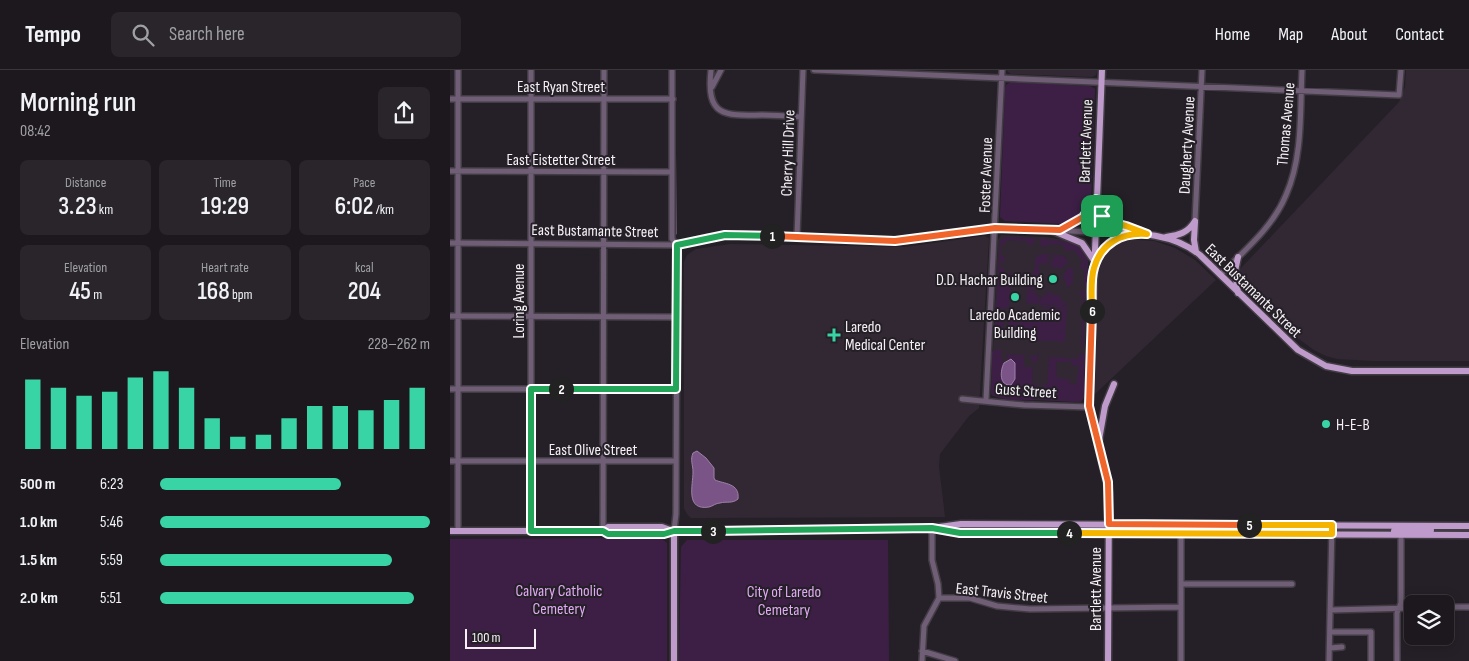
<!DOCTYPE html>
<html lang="en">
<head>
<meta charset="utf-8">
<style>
  :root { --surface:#1c181d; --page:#29252a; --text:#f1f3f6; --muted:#a0a0a4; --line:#3a373b; --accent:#39d4a5 }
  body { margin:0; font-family:"Sofia Sans Condensed",sans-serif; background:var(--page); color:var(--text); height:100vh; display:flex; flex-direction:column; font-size:19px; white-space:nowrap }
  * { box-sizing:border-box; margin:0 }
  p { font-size:16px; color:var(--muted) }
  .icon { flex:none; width:28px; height:28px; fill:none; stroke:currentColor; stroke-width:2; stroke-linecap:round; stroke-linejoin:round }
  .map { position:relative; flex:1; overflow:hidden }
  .details { display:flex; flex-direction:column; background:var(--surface); width:450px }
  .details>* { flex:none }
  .buttons { position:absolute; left:954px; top:525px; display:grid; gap:10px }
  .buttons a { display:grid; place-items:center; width:50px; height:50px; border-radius:8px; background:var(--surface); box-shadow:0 2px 12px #0003,0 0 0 1px var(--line); font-size:25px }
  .scale { position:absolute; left:15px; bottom:12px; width:71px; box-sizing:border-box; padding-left:5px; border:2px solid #f4f0f5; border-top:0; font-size:14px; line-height:18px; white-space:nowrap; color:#f4f0f5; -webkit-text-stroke:4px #252027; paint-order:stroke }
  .pin { position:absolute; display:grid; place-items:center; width:42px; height:42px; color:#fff; margin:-21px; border-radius:10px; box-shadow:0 2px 8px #0006 }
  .km { position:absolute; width:25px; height:25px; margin:-12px; border-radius:50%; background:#222; color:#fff; font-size:14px; line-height:25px; text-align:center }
  .round { display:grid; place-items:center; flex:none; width:52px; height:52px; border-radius:8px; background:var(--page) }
  .overview { display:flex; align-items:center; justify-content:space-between; height:85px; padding:0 20px }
  h1 { font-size:28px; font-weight:600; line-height:38px }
  .stats { display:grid; grid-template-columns:repeat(3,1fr); gap:8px; height:85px; padding:5px 20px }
  .stats div { display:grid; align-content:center; border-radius:8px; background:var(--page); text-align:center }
  .stats b { font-size:25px; font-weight:600 }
  .stats small { font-size:14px; font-weight:400 }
  .stats p { font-size:14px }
  .chart { height:140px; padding:10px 20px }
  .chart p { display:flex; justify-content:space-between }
  .chart svg { width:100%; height:90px; margin-top:5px; stroke:var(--accent); stroke-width:6 }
  ul { padding:0 20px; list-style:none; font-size:16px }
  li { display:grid; grid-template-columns:80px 60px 1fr; align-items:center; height:38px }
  li i { height:12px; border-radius:6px; background:var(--accent) }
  header { display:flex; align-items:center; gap:30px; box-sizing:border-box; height:70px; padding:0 25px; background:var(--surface); border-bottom:1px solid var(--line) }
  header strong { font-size:24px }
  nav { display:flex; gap:28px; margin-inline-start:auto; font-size:18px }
  .search { width:350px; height:45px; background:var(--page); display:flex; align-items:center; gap:12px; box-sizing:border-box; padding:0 18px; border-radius:8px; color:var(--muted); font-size:19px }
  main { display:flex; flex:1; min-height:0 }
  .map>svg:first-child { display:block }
</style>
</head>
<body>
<header>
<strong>Tempo</strong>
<div class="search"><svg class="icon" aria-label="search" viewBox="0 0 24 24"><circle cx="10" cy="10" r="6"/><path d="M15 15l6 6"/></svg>Search here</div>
<nav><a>Home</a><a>Map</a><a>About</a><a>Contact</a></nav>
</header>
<main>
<section class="details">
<div class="overview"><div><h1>Morning run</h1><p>08:42</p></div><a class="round"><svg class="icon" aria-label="share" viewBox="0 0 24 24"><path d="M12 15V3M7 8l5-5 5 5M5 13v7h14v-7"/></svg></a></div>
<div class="stats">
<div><p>Distance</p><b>3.23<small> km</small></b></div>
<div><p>Time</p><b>19:29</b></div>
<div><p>Pace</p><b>6:02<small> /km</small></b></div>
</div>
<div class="stats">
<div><p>Elevation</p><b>45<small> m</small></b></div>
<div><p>Heart rate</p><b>168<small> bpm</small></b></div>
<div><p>kcal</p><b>204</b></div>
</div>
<div class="chart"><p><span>Elevation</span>228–262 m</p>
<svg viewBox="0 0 160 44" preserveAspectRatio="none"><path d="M5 44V10M15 44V14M25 44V18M35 44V16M45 44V9M55 44V6M65 44V14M75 44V29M85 44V38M95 44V37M105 44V29M115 44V23M125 44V23M135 44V25M145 44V20M155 44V14"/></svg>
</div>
<ul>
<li><b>500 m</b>6:23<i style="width:67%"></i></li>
<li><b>1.0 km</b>5:46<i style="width:100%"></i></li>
<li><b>1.5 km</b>5:59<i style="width:86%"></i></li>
<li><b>2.0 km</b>5:51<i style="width:94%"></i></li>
</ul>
</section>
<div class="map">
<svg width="1019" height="591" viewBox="0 0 1019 591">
  <rect width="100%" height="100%" fill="#252027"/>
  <path fill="#312834" d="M556,0H647L646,5L642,7L561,4Z
    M956,0H1019V291H924L887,289L876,286L864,280L846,267L787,209L790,199L949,32L955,17Z
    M551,165L595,167L624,171L633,175L638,188L634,327L631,332L560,329L543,326L541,324L548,170Z
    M534,166L539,168L529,338L519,346L490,384L489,396L495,447L241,448L237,444L234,438V192L237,185L246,179L280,174L455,177Z
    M674,169L704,171L725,178L745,190L766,210L645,324L644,322L649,191L659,174Z"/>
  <path fill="#3d1f46" d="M561,12L640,16L645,19L641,131L636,143L616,154L555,151L550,147L555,18L556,15Z
    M554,167L585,168L583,175H578L577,171L556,170V174H551V186L555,187L554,192H550V198H554V202H548L550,171Z
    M590,168L623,173L630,176L636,184L635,207L637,182L638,185L637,215L634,216V199L630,198V194L633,191L622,179L619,182L614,179V175L597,174V178L590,175Z
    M591,184L603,185V188L600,185L597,188L600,191L595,195L593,193L589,195L588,198L590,200L589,205L592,209L590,214H585V219H577V205L584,203L586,187Z
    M604,185L614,186L617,190V194L612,198H604L599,194L604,189Z
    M619,197L623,199V212L618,218L613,207L615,202Z
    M548,203L572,204L573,207L576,209L575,219L574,211L561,210L559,238H553L552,247H554L553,269L544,268Z
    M577,220L585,221V225L589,226V234L576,233Z
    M597,220L604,225H609L612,231L616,233L609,239L604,235L590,234L591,226H597Z
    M630,221H635L633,278H631L633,225L629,224Z
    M617,234L615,272L568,269L569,249L597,251L598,238L591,237L590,235L602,236L609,240Z
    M558,249H567L566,269H557Z
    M544,280H552L551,287L555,294L559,291L556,284L587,286L589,281L587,292H582L581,286H574V297H583L582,313L586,314L587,315L585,330C573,331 551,331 541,324L542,283Z
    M632,283L635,285L634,327L632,330L628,332L592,330L593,314L597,315L599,287L619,288V292H606L607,308L619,309V313L626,314L629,296L621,295V288L630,289L628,285Z
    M211,468L217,473V591H0V469Z
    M237,470H438L439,591H229L231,477Z"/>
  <path fill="#7a5387" stroke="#9f82a8" d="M561,289L565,293V309L561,315C549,316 550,301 554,293Z
    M247,381L256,388L264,398V408L265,410C274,414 290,413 288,429C282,434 277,431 270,433C266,433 263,436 259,437C235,441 243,415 243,402C243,395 240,390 243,383Z"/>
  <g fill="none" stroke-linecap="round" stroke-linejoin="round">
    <path stroke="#9f82a8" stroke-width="1" d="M225,0L226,164"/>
    <g stroke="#423d44" stroke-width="8">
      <path id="minor" d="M222,0V169L227,175L226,444L224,461
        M261,0C256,46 273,46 312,45C325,45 338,46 351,47
        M364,0L949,25L951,0
        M262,17L271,0
        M0,29H223
        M0,101L222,102
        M745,151L752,0
        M347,167L353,0
        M0,173L227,175L259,167L290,164L445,171L545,158L644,162
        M770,205C794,181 823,157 836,125C853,87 850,41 852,0
        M0,246L227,247
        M0,319H226
        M512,329L574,335L639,337
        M536,330L552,0
        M0,391H226
        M8,461V0
        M81,461V0
        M153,461L154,0
        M732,514H842
        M489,528H520L547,536L580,539L731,537
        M995,537H1019
        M880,540L962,538
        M880,562H921V591
        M880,578L892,577
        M472,581L505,591
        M472,591L474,556L489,528L488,514L482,490V458
        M731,591V463
        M879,591L882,455
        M947,591V543L951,533V464"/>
    </g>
    <g stroke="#423d44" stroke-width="9">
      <path id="major" d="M652,0L639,337L659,422L658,591
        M646,135C659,158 668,152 691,161
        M745,152L744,170L746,182
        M601,160L632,173L643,189
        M610,160L633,147L645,130
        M644,162C680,163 721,161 750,185L848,280L876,296L902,301H1019
        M716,167C729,165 738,163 745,151
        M788,187L785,201L788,223
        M646,193C654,174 660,171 680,164
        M649,370L655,336L664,314
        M490,460L511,463L1019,465
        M0,461H153L158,464H214L224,461L482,458L511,454L1019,456
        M153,461L158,457H212L223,461
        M224,461V591
        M944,461L981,460"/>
    </g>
    <use href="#minor" stroke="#6f5e75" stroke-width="5"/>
    <use href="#major" stroke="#be9bca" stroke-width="6"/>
  </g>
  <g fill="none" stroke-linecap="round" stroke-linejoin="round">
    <g stroke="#fff" stroke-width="10">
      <path id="split-1" d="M322,166L445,171L545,158L610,160L633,147L646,129V134L652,146"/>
    </g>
    <g stroke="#fff" stroke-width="10">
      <path id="split-2" d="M111,319H226L227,175L275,165L322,166"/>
    </g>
    <g stroke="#fff" stroke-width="10">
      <path id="split-3" d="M111,319H81V461H153L158,464H214L224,461H263"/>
    </g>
    <g stroke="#fff" stroke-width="10">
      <path id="split-4" d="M263,461L482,458L510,463H619"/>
    </g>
    <g stroke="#fff" stroke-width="10">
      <path id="split-5" d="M619,463L882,464V455H799"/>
    </g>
    <g stroke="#fff" stroke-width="10">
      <path id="split-6" d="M642,241L639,336L658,412L659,454L799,455"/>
    </g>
    <g stroke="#fff" stroke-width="10">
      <path id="split-7" d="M642,241C642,227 640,211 644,198C651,173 672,162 697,164L676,156L661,152L652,146"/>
    </g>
    <use href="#split-1" stroke="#f0652b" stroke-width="6"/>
    <use href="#split-2" stroke="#22a559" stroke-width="6"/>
    <use href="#split-3" stroke="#22a559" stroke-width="6"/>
    <use href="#split-4" stroke="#22a559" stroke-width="6"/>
    <use href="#split-5" stroke="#f5b400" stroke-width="6"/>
    <use href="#split-6" stroke="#f0652b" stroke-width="6"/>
    <use href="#split-7" stroke="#f5b400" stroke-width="6"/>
  </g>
  <g fill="#39d4a5" stroke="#252027" stroke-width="2">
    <circle cx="603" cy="209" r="5"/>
    <circle cx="565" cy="227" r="5"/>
    <path d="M381.5 257.5h5v5h5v5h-5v5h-5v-5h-5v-5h5z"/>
    <circle cx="876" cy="354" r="5"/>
  </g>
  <g text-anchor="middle" stroke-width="4" stroke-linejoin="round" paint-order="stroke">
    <g font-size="16" fill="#f4f0f5" stroke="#252027">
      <text x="111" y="22">East Ryan Street</text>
      <text transform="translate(835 54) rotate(-85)" y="6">Thomas Avenue</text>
      <text transform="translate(635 71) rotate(-88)" y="6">Bartlett Avenue</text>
      <text transform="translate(736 75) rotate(-87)" y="6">Daugherty Avenue</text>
      <text transform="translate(337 83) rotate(-88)" y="6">Cherry Hill Drive</text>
      <text x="111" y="95">East Eistetter Street</text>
      <text transform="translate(535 105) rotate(-88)" y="6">Foster Avenue</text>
      <text transform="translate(145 160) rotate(1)" y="6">East Bustamante Street</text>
      <text transform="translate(804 220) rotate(44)" y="6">East Bustamante Street</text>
      <text transform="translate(68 231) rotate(-90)" y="6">Loring Avenue</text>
      <text transform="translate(576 320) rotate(4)" y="6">Gust Street</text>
      <text x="143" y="385">East Olive Street</text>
      <text transform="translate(645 519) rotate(-90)" y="6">Bartlett Avenue</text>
      <text transform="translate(552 522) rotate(6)" y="6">East Travis Street</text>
    </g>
    <g font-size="16" fill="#f4f0f5" stroke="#252027" text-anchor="start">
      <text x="593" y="215" text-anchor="end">D.D. Hachar Building</text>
      <text x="565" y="250" text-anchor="middle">Laredo Academic<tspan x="565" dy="18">Building</tspan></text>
      <text x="395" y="262">Laredo<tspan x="395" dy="18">Medical Center</tspan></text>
      <text x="886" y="360">H-E-B</text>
    </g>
    <g font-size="16" fill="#e2a9f5" stroke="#252027">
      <text x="109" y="526">Calvary Catholic<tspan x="109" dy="18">Cemetery</tspan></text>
      <text x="334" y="527">City of Laredo<tspan x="334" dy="18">Cemetary</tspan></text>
    </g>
  </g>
</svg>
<div class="buttons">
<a><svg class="icon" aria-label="layers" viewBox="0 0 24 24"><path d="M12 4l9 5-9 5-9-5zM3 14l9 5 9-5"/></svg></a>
</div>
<div class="scale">100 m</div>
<div class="pin" style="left:652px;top:146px;background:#1e9e55"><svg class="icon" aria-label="arrive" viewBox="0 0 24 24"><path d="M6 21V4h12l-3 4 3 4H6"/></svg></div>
<b class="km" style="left:322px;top:166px">1</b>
<b class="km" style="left:111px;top:319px">2</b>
<b class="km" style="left:263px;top:461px">3</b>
<b class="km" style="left:619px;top:463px">4</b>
<b class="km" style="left:799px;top:455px">5</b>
<b class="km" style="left:642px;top:241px">6</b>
</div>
</main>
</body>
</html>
